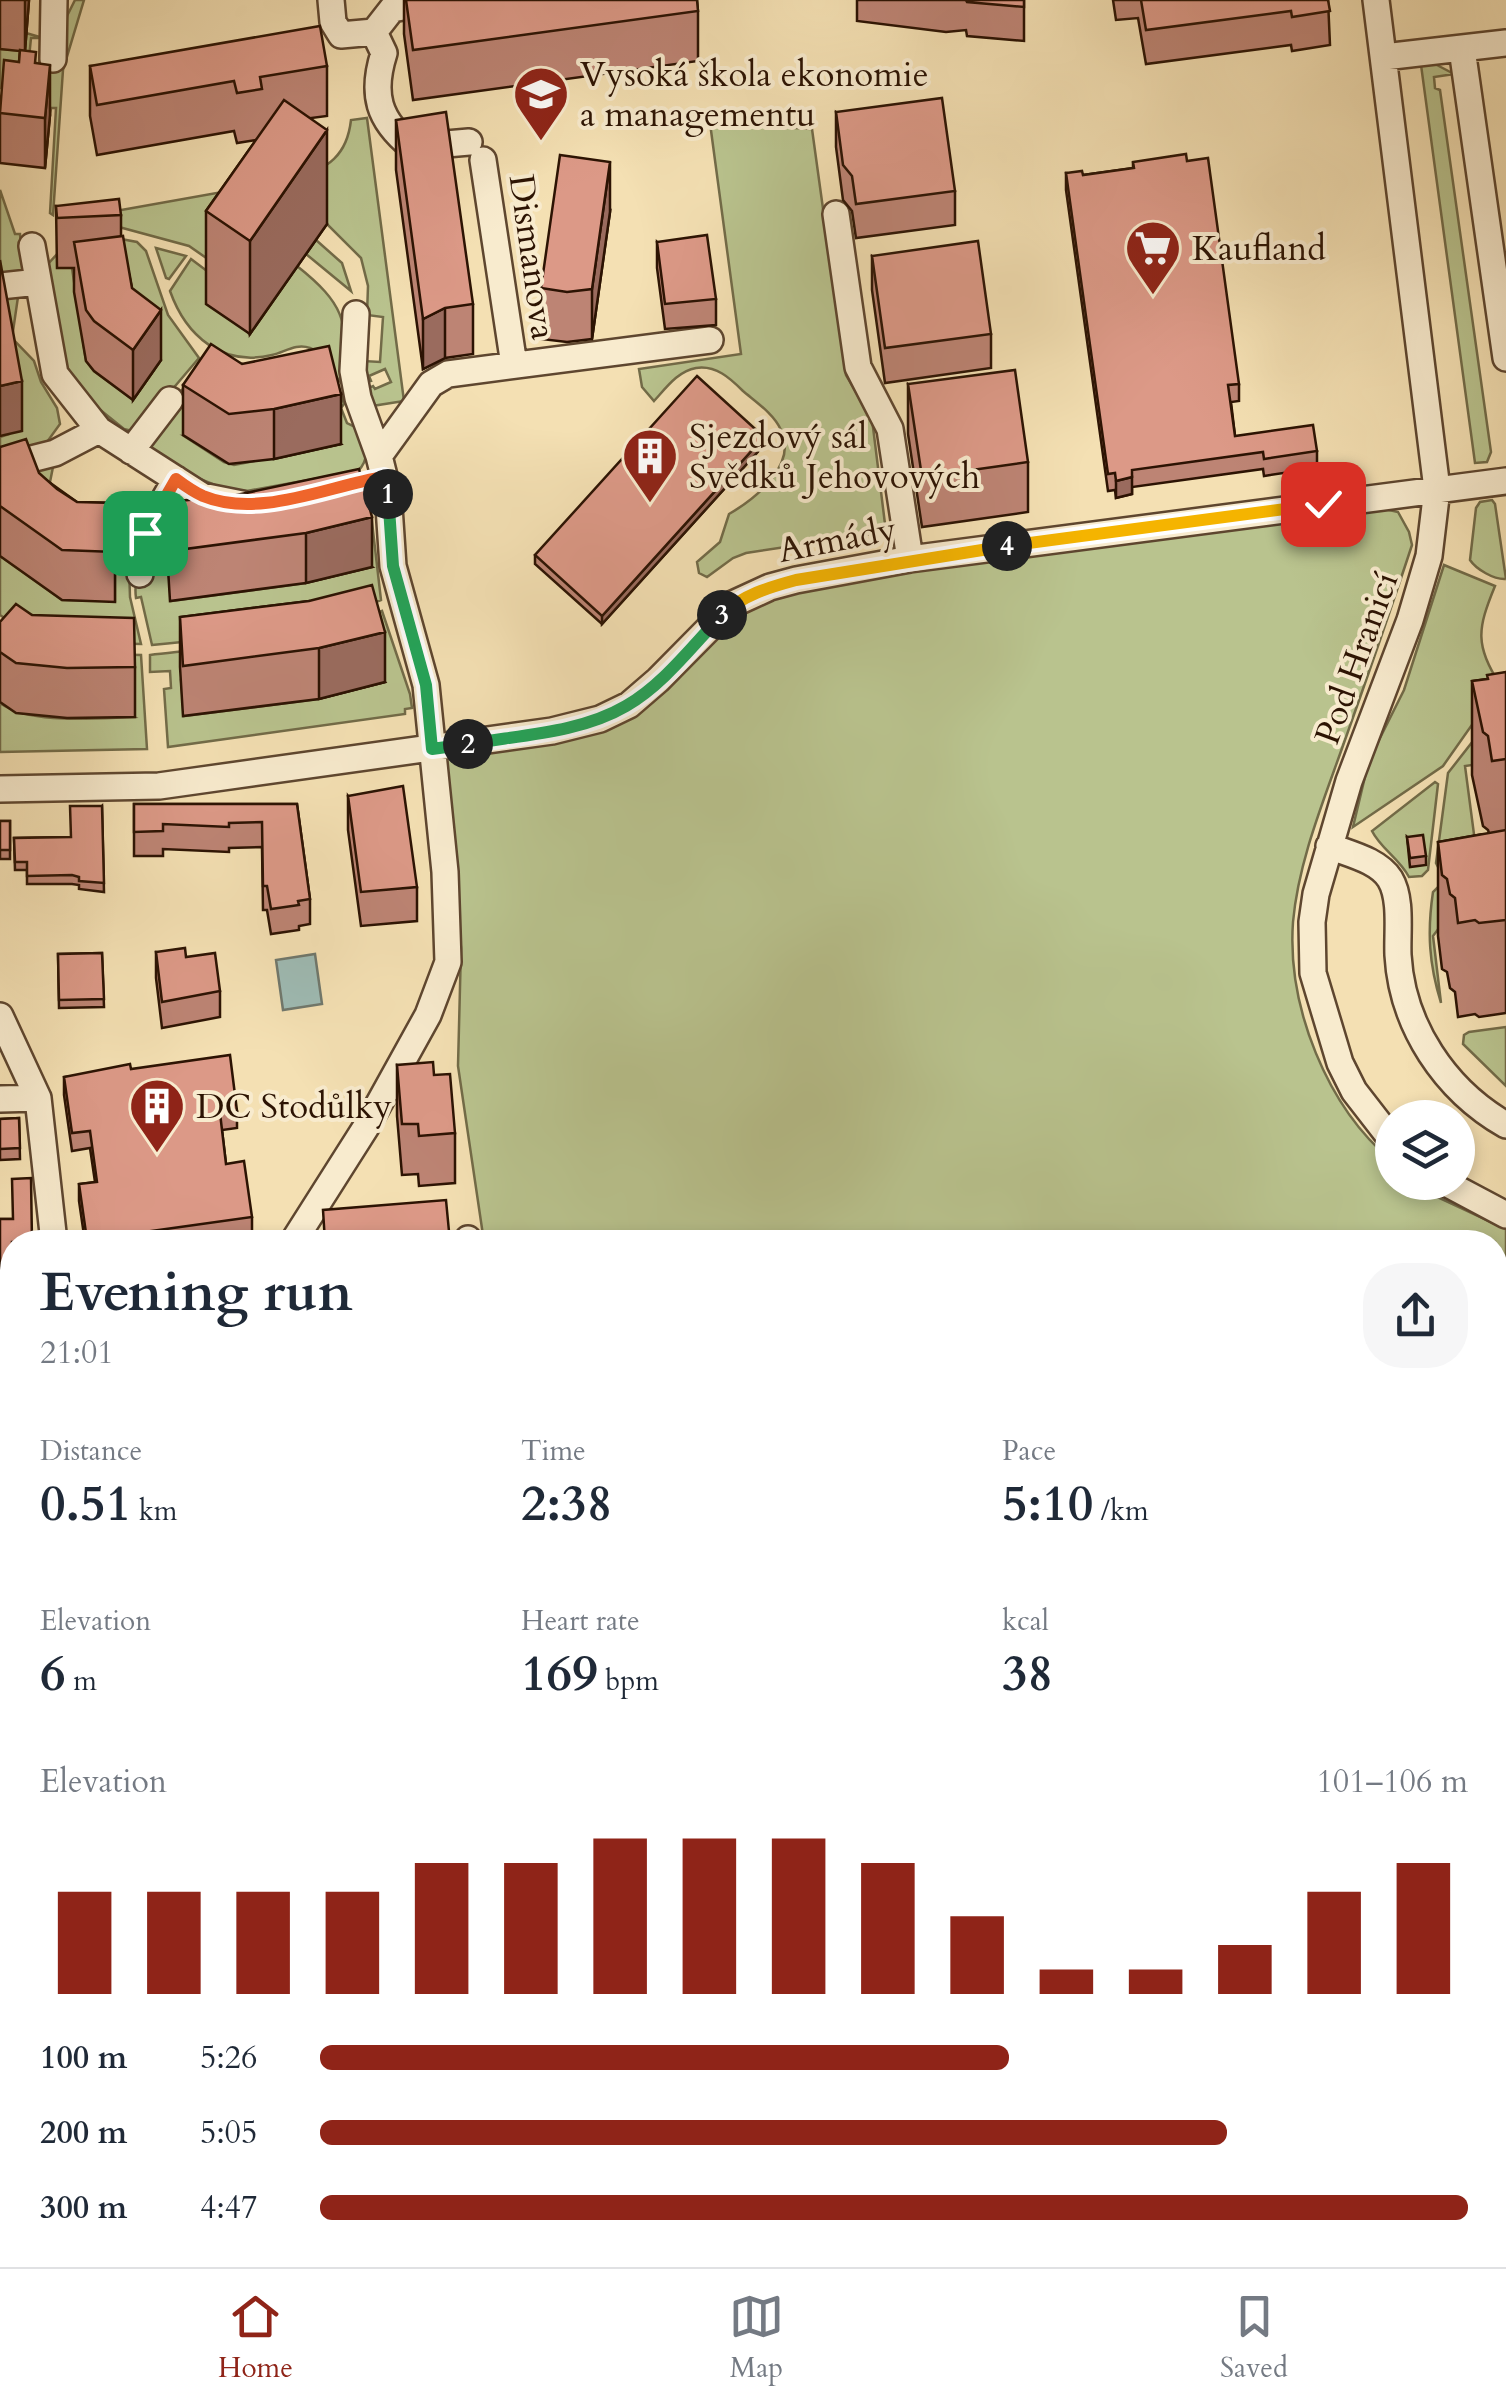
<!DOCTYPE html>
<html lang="en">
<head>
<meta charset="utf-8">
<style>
  :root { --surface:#fff; --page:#f6f6f7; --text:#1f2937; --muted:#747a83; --line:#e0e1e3; --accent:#8f2418 }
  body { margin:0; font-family:Cardo,serif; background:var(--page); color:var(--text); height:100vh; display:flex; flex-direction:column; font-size:38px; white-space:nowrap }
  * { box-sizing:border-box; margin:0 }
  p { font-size:32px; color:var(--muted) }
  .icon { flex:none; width:55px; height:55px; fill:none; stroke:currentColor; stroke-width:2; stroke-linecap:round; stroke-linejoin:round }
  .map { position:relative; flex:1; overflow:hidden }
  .details { position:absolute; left:0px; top:1230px; width:1508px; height:1038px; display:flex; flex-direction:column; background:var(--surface); border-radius:40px 40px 0 0; box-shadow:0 5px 15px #0003 }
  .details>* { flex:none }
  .fabs { position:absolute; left:1375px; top:1100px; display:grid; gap:20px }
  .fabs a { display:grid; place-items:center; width:100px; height:100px; border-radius:50%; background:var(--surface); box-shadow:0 5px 15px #0003; font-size:50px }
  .pin { position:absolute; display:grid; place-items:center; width:85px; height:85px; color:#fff; margin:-42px; border-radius:20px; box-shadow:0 5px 15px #0006 }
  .km { position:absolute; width:50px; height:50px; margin:-25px; border-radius:50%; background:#222; color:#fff; font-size:28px; line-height:50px; text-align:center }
  .round { display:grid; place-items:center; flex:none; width:105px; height:105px; border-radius:40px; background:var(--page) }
  .headline { display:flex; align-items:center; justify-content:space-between; height:170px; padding:0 40px }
  h1 { font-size:55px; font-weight:700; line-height:75px }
  .stats { display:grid; grid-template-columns:repeat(3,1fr); gap:15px; height:170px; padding:10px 40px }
  .stats div { display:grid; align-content:center }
  .stats b { font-size:50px; font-weight:700 }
  .stats small { font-size:28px; font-weight:400 }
  .stats p { font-size:28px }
  .chart { height:280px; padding:20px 40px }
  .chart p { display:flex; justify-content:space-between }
  .chart svg { width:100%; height:180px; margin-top:10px; stroke:var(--accent); stroke-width:6 }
  ul { padding:0 40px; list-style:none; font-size:32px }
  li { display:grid; grid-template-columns:160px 120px 1fr; align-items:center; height:75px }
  li i { height:25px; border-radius:12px; background:var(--accent) }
  .menu { display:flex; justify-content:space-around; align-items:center; height:140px; border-top:2px solid var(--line); background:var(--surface); font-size:28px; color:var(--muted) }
  .menu a { display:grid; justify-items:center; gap:5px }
  .menu .selected { color:var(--accent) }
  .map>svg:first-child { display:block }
</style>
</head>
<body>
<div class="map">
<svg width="1506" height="2267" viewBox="0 0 1506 2267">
  <rect width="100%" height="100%" fill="#f4e0b3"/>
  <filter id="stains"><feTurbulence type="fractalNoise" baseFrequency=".002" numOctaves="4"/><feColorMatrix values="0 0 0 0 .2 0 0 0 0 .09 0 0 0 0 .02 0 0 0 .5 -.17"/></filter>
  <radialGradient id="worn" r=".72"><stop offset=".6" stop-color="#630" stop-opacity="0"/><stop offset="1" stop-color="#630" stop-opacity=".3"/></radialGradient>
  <path fill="#b9c38e" stroke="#726b48" stroke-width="2.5" fill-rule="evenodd" d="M75,0H84L63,70L53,215L50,213L56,108H51L50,115L35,102L40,52L43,48L63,59L67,16Z
    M26,33L43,38H31L26,88H0V49L24,51Z
    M1435,64L1454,74L1434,77L1435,88L1440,90L1491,452L1487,462L1475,463L1421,65Z
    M367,118L404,401L372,406L367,389L373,386L375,389L391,382L385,369L369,376L371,381L367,382L364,361L380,362L383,317L367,315L368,286L361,258L326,223L228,273L189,246L82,217L296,179C328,168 347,156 351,120Z
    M710,123L812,129L846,375L872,419L886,532L746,553L733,558L707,577L699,573L697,562L720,542L729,514C755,499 798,465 781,430C774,414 756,402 743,391C730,378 716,365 696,368C678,371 666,388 654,401L642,387L639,369L741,354Z
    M0,190L15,234H20L23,271L0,274Z
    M121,239L137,242L146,251L168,315L199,358L136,432L124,429L73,388L63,364L48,264L59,252ZM70,255L154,370L133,400L94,371L86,361Z
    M316,240L342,263L351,291L306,254Z
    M156,248L186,256L169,279L166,278Z
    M191,259L219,280L249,334L297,266C351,309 345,324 347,389C334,378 325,354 310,348C296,343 285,352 272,355C222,367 186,336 170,291Z
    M19,290L12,338L34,361L41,382L57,408L60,424L47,442L0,454V437L9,434L0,292Z
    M203,364L332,385L341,393L344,404L341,408L347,423L359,429C364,445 372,457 358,471L247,491C208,490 182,468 150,448L149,444L178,395ZM184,436L341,444L234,465L224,462Z
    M53,467L45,507L92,540L128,535L130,597L141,644L40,642L0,615V556L62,600L115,601V566L0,479Z
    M362,491L369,496L381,600C309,629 229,638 152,645L141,597L136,598C131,562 161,526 178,496ZM168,565L306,583L171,601Z
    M1492,500L1495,504L1506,579C1494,580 1476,569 1470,560L1476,508L1480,502Z
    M1380,508L1398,512L1409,532L1412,545C1389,615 1365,684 1340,754C1321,807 1298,865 1293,922C1287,1007 1327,1107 1392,1161V1182L1419,1183L1435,1196L1506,1229V1633L1495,1635V1242H484L458,1066L461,948L445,760L608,728L720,629L762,603L818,581Z
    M1444,565L1495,586C1477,630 1475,644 1500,685L1443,766L1353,827L1369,760L1404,690Z
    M382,611L410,694L412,708L405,709V714L168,747L164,689L171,688L170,671L150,672V655C229,646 307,640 382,611ZM181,680L385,682L318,699L184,716Z
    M0,644L42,653L141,655L147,749L0,752V703C30,725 97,718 134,717Z
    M1484,727L1506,760L1465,766L1477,857L1439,869L1436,863L1448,773Z
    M1435,782L1438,784L1428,870L1422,876L1409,877C1399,858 1381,849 1372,831Z
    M1443,882L1439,928L1433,936L1441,1003C1429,964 1427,932 1433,892Z
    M1506,1027V1086L1463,1044L1464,1035L1469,1032Z
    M10,1427H12V2195L0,2189V1439Z
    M1495,1894L1506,1895V2070L1495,2069Z
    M159,2255H201L203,2264L165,2267Z
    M278,2255H432L430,2267H280Z
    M631,2255H781L783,2267H621Z"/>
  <path fill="#9ebbb4" stroke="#70786d" stroke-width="2.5" d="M315,954L322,1004L283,1010L276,960Z
    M1506,1633V1895L1495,1894V1635Z"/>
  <path fill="#f4e0b3" d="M1506,1675V1754L1495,1775V1696Z"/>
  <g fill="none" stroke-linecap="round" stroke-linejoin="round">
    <g stroke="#5e462f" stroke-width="30">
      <path id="minor" d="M331,0L333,22L341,35L374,32L392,9L441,0
        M1376,0L1437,489L1429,556L1410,620L1349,781L1316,894L1312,922L1313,973L1340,1063L1354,1091L1392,1140
        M374,32L384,53C371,94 378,120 412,147L469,142
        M1462,49L1506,358
        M1384,57L1506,43
        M53,59L54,0
        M483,160L514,365
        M836,214L858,367L890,429L910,559
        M32,246L55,374L99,430L202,496L242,504
        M0,286L38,282
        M131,451L170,400
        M379,456L431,384L448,374L710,340
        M0,467L55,453L99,430
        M140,574L145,533L176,479
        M0,789L159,786L552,731L600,719L629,705L658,680L733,604L770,587L796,580L910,559L1506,481
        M1329,846C1349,854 1378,860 1390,879C1402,899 1397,932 1398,955C1402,1026 1445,1090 1506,1125
        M0,1016L38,1098L54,1242
        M0,1099L38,1098
        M1444,1182L1506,1215
        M468,1239V1242
        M293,1242L366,1127L428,1015L448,962L445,872L426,685L393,566L388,492L379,456L358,398L353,371L356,314
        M0,1307H12
        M54,2255L70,2267
        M914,2255L916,2267
        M457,2267L459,2255
        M1306,2267V2255"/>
    </g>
    <use href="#minor" stroke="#f8ebce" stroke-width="25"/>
  </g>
  <path fill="#bd8474" stroke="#2c1303" stroke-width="2.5" d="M0,0H29L25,51L36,63L50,115L45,168L0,163V99L19,62L20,51L0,49Z
    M404,0H697L698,11V61L413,100L404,34Z
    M857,0H1024V41L967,36L966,30L946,32L857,21Z
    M1113,0H1328L1330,45L1292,51L1291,45L1146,64L1138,18L1116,20Z
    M90,66H327V116L311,118L327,224L250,334L206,304V211L256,140L237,143L234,131L97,155L90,116Z
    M836,112L955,191V225L856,238L852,211L843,200L836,147Z
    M396,120L473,304V354L445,358L423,369L396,170Z
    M1133,162L1239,384V401L1231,402L1235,436L1317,451V468L1264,476L1263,469L1132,487V494L1116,498L1115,490L1108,491L1066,190V173L1083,175L1133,168Z
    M56,206L121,215V236L132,288L161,360L133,400L94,371L86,361L74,292V268H57Z
    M610,212L592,339L567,342L541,339V288Z
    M657,242L716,299V325L665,329L657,268Z
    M872,256L991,334V368L885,383L872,290Z
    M242,364L341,444L274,459L229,464L183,435V385Z
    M908,384L1028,462V512L922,527L908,434Z
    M764,445L602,624L535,564V555Z
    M0,447L77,502L115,503V602L62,600L0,556Z
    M232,496L372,567L306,583L170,601L167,552V502Z
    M309,601L385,682L319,699L183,716L180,667V617Z
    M32,615L135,667V717L67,718L16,713L0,702V622Z
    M1506,672V1013L1479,1017L1475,1014L1458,1017L1455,992L1450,988L1447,972L1442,969L1438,936V842L1489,833L1488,830L1483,826L1472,775V681L1487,679Z
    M348,796L417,887V921L361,926L348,830Z
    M134,804H297L310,899V924L299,926V930L271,934L267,910H263L262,847L229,848V852L163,849V856H134Z
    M102,806L104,892L79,889V885L72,884H27V870H15L14,838L71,837Z
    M0,821H10V859H0Z
    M1407,837L1426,856V865L1410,867Z
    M156,952L186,957L220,991V1017L162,1028L156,978Z
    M102,953L104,1007L59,1008L58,954Z
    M397,1065L434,1075L455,1133V1183L419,1186L418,1174L402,1175L397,1116Z
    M131,1069L237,1111V1128L222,1130L226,1164L252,1217V1235L194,1242H85L79,1201V1184L95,1182L90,1148L72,1151L64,1095V1077Z
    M19,1118L20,1159L0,1160V1119Z
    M31,1178L12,1242V1278H0V1219H13Z
    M0,1335L4,1371V1405L0,1406Z
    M1506,2044V2228L1495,2230V2045Z
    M523,2255H605L596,2267H523Z
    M799,2255H857V2267H801Z
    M1365,2255H1425L1426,2267H1365Z"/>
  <path fill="#9a6b5e" stroke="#2c1303" stroke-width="2.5" d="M25,0H29L25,51Z
    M50,65V115L45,168V118Z
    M327,130V224L250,334V241Z
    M610,162V212L592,339V289Z
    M445,308V358L423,369V319Z
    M161,310V360L133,400V350Z
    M22,381V431L0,436V386Z
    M341,394V444L274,459V409Z
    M764,437V445L602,624V616Z
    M1132,477V494L1116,498V481Z
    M372,517V567L306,583V533Z
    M385,632V682L319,699V648Z
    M570,2255H605L596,2267H570Z
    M1092,2257V2266L1080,2267Z"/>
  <path fill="#dc9987" stroke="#2c1303" stroke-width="2.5" d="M406,0H697L698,11L413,50Z
    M966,0H1024V7L967,2Z
    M1141,0H1328L1330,11L1292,17L1291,11L1146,30Z
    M320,26L327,66L260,77L262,89L237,93L234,81L97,105L90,66Z
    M20,50L36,52L35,63L50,65L45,118L0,113L4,60L19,62Z
    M942,98L955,191L856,204L852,176L843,165L836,112Z
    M284,100L327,130L250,241L206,211Z
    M446,112L473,304L445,308L423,319L396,120Z
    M1186,154L1187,161L1208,158L1239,384L1228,385L1235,436L1313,425L1317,451L1264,459L1263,452L1132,470V477L1116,481L1115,473L1108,474L1066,173L1082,171L1083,175L1134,168L1133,162Z
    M560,155L610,162L592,289L567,292L541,288Z
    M119,199L121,215L57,218L56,206Z
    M707,235L716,299L665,304L657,242Z
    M123,236L132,288L161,310L133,350L94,321L86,310L74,242Z
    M978,241L991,334L885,348L872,256Z
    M0,260L22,381L0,386Z
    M211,344L242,364L329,346L341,394L274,409L229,414L183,385Z
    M1015,370L1028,462L922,477L908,384Z
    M697,376L764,437L602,616L535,555Z
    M26,439L39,473L57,489L77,502L115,503V552L62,550L0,506V447Z
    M359,469L372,517L306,533L170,551L167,502L232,496Z
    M372,585L385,632L319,648L183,666L180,617L309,601Z
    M16,604L32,615L134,618L135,667L67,668L16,663L0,652V622Z
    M1506,672V759L1492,761L1488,736L1483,732L1472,681L1488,679L1487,675Z
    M403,786L417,887L361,892L348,796Z
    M134,804H297L310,899L298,901L299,905L271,909L267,886H263L262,822L229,823V827L163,824V831L134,832Z
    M70,806H102L104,883L79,881V877L72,875L27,876V862H15L14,838L71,837Z
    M0,821H10V850H0Z
    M1506,830V920L1479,923L1475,920L1458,923L1455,898L1450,894L1447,879L1442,875L1438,842Z
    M1423,835L1426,856L1410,858L1407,837Z
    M185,948L186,957L215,953L220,991L162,1002L156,952Z
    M102,953L104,999L59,1000L58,954Z
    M230,1055L237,1111L220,1113L226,1164L244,1161L252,1217L87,1240L79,1184L97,1182L90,1131L72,1133L64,1077L130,1064L131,1069Z
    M433,1062L434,1075L450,1074L455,1133L419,1136L418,1124H402L397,1065Z
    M19,1118L20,1148L0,1149V1119Z
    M31,1178L32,1242H12V1263L0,1264V1219H13L12,1179Z
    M446,1200L450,1242H325L323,1210Z
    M0,1335H2L4,1371H0Z
    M1506,2044V2135L1495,2136V2045Z
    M0,2211L12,2221V2255H51L53,2267H0Z
    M531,2255H576L578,2267H533Z
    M974,2255H1092V2257L1080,2267H975Z
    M1367,2255H1425L1426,2267H1373L1372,2263H1368Z"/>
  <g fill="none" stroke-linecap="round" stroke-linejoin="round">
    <g stroke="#fff" stroke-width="20">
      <path id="split-1" d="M145,533L176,479C184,485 194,492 203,496C259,519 328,486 384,477L388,494"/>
    </g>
    <g stroke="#fff" stroke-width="20">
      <path id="split-2" d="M388,494L393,566L426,685L432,749L468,744"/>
    </g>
    <g stroke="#fff" stroke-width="20">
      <path id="split-3" d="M468,744C520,735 580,733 626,706C663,685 693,645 722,615"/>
    </g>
    <g stroke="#fff" stroke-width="20">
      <path id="split-4" d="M722,615C742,595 770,587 796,580L1007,546"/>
    </g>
    <g stroke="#fff" stroke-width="20">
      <path id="split-5" d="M1007,546L1323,504"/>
    </g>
    <use href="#split-1" stroke="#f0652b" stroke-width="12"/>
    <use href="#split-2" stroke="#22a559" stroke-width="12"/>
    <use href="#split-3" stroke="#22a559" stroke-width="12"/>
    <use href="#split-4" stroke="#f5b400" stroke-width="12"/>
    <use href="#split-5" stroke="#f5b400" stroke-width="12"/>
  </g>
  <defs>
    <g id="university-pin" transform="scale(2.875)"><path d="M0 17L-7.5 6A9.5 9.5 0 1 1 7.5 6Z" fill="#8f2418" stroke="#f8ebce"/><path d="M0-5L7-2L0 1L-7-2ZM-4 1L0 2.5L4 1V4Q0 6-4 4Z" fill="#fff"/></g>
    <g id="supermarket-pin" transform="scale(2.875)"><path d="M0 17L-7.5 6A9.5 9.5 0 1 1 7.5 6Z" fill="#8f2418" stroke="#f8ebce"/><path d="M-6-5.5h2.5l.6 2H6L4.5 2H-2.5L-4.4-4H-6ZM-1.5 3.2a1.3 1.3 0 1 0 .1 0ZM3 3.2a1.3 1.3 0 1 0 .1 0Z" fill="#fff"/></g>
    <g id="building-pin" transform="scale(2.875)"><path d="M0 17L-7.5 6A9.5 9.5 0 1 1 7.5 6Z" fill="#8f2418" stroke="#f8ebce"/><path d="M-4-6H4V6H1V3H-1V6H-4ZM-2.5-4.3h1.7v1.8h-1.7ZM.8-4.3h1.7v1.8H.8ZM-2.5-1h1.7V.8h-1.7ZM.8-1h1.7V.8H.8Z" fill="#fff"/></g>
  </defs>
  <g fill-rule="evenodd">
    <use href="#university-pin" x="541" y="94"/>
    <use href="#supermarket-pin" x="1153" y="248"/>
    <use href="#building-pin" x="650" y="456"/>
    <use href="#building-pin" x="157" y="1106"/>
  </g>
  <g text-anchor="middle" stroke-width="8" stroke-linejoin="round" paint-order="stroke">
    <g font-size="35" fill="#2c1303" stroke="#f8ebce" text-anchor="start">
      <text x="580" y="86">Vysoká škola ekonomie<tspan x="580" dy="40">a managementu</tspan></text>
      <text x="1192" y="260">Kaufland</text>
      <text x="689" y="448">Sjezdový sál<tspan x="689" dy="40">Svědků Jehovových</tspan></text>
      <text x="196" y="1118">DC Stodůlky</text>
    </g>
    <g font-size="35" fill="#2c1303" stroke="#f8ebce">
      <text transform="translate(533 257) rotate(82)" y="12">Dismanova</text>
      <text transform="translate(837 539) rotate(-11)" y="12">Armády</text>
      <text transform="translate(1356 658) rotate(-70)" y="12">Pod Hranicí</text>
    </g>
  </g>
  <rect width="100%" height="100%" filter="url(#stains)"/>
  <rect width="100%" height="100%" fill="url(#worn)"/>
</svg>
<div class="fabs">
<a><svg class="icon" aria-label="layers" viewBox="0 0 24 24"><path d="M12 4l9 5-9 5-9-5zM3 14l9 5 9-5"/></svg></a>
</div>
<div class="pin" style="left:145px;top:533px;background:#1e9e55"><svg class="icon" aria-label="arrive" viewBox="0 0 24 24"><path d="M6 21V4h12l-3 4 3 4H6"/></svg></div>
<div class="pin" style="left:1323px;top:504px;background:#d93025"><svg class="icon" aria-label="check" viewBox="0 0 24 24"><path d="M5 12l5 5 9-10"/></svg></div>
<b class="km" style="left:388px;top:494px">1</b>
<b class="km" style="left:468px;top:744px">2</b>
<b class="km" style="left:722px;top:615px">3</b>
<b class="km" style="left:1007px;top:546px">4</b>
<section class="details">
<div class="headline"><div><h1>Evening run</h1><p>21:01</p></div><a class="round"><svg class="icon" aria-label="share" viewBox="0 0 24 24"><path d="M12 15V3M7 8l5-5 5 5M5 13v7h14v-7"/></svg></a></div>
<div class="stats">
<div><p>Distance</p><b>0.51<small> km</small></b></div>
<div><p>Time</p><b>2:38</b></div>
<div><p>Pace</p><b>5:10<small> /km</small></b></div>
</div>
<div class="stats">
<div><p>Elevation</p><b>6<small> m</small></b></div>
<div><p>Heart rate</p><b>169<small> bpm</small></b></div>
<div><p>kcal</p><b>38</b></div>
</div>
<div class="chart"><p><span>Elevation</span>101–106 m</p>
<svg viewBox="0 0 160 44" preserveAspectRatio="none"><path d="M5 44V19M15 44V19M25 44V19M35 44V19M45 44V12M55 44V12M65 44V6M75 44V6M85 44V6M95 44V12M105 44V25M115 44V38M125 44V38M135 44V32M145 44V19M155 44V12"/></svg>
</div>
<ul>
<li><b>100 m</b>5:26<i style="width:60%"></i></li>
<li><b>200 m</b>5:05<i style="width:79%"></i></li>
<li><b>300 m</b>4:47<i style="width:100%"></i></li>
</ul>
</section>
</div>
<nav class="menu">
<a class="selected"><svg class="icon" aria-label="home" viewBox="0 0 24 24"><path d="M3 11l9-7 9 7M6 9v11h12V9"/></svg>Home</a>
<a><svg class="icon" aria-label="map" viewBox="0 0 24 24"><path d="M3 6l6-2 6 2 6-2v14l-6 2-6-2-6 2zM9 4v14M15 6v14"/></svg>Map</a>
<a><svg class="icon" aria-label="saved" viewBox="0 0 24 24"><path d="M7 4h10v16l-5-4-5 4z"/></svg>Saved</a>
</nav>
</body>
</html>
